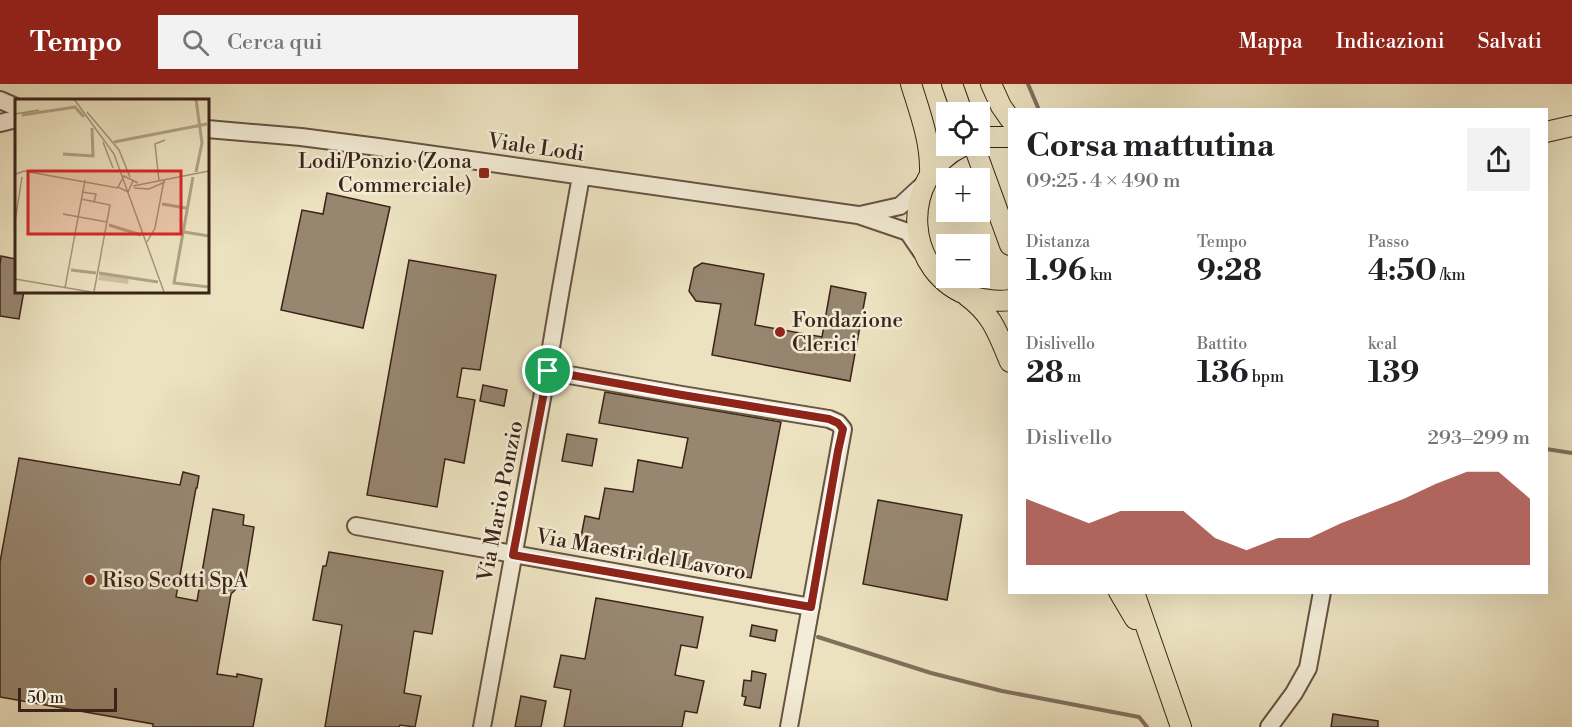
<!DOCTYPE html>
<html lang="it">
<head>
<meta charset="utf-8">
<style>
  :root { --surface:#fff; --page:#f2f2f2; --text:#202124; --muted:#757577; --accent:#8f2418 }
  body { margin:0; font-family:"Libre Bodoni",serif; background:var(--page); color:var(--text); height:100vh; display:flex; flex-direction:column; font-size:22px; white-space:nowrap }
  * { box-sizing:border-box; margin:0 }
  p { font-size:20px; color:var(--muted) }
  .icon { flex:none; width:33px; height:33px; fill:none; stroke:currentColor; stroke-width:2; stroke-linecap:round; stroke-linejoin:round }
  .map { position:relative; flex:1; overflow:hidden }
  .sheet { position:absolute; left:1008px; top:24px; width:540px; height:486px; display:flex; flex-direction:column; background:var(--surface); border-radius:0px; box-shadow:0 6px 24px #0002 }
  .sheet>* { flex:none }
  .fabs { position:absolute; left:936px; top:18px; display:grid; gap:12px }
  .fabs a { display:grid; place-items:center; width:54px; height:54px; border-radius:0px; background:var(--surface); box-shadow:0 6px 24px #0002; font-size:30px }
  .scale { position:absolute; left:18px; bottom:15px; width:99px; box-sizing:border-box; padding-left:6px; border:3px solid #3b2319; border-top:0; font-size:16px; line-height:21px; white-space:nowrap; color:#3b2319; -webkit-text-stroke:4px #f3ecd6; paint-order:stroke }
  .pin { position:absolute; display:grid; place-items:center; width:51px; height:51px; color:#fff; margin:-26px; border:3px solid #fff; border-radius:50%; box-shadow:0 2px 6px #0007 }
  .round { display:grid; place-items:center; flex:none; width:63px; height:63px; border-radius:0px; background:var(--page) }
  .overview { display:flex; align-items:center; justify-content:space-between; height:102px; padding:0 18px }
  h1 { font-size:33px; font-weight:800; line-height:45px }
  .figures { display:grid; grid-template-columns:repeat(3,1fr); gap:9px; height:102px; padding:6px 18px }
  .figures div { display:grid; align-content:center }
  .figures b { font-size:30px; font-weight:800 }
  .figures small { font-size:16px; font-weight:400 }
  .figures p { font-size:16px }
  .chart { height:168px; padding:12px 18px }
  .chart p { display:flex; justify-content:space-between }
  .chart svg { width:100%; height:108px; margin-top:6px; fill:var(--accent); opacity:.7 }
  header { display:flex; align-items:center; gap:36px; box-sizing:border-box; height:84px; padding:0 30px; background:var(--accent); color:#fff }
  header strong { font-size:28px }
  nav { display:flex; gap:33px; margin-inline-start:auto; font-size:21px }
  .search { width:420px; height:54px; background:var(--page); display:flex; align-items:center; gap:15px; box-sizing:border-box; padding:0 21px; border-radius:0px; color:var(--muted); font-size:22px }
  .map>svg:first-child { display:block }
</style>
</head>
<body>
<header>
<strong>Tempo</strong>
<div class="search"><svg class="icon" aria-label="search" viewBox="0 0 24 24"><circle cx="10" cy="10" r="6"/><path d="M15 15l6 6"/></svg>Cerca qui</div>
<nav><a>Mappa</a><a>Indicazioni</a><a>Salvati</a></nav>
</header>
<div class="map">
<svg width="1572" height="643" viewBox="0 0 1572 643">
  <rect width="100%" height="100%" fill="#ece2c0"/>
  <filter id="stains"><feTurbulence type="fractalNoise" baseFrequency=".00333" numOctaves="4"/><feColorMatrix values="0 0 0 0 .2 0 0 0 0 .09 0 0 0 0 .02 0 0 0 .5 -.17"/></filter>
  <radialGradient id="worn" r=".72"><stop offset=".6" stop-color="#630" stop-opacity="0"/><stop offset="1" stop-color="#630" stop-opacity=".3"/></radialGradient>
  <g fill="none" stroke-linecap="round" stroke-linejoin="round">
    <path stroke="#816f5b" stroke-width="4" d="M1028,0L1039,26
      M1546,365L1572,369
      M818,553L931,589L1002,607L1139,633L1147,643"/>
  </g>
  <path fill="#978670" stroke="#3b2319" stroke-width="1.5" d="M327,109L390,123L363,244L281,226L302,126L323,130Z
    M1,172L16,175V207H24L19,235L0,232V181Z
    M409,176L496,191L480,286L462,284L457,313L475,316L464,379L445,375L437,423L367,411Z
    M702,179L764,190L755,241L822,253L831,202L866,209L850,297L712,271L721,220L696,217L689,207L694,184Z
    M483,301L507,306L504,322L480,317Z
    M605,308L781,338L751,494L579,463L585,432L599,435L605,404L633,408L638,376L682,384L688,354L599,339Z
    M567,350L597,355L592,382L562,377Z
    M19,374L180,401L183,388L199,392L197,404H196L176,513L197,517L213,425L244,431L243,441L254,443L244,505L237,504L231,510L217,590L237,593V590L262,595L253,643H153V640L0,613V478Z
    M878,416L962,431L947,516L863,500Z
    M329,468L443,487L432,550L414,547L404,609L421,612L415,643L400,641L399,643H325L342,541L313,536L323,482H326Z
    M596,514L703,533L697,564L681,561L675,591L704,597L697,629L685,627L682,643H564L571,606L554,603L561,571L585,575Z
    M752,541L777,546L775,557L750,552Z
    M752,587L766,590L760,624L744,621L746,613L742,612L744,596L751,597Z
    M521,612L546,617L541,643H515Z
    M1333,630L1378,637V643H1331Z"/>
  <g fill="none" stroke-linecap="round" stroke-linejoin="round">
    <g stroke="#675343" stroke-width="20">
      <path id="minor" d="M0,16L16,23
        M0,39L16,35
        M207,45L301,53L378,63L858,131L908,148L921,167
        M860,131L900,122L924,100
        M547,287L682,311L829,335L838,339L843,345L789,643
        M356,442L811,523
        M482,643L547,287L560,210L581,92
        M1269,643L1294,609L1308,584L1322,508"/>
    </g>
    <g stroke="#3b2319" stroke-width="22">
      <path id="major" d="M911,0C920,29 931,58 930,89
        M952,0L962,28
        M991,0L1001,22L1010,35
        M1546,48L1572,42
        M980,55L989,53H1010
        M963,62C898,93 903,191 973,213C985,216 997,218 1010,216
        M974,62L1010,161
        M967,212C993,231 998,250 1010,278
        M1119,508L1135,535
        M1134,508L1181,643"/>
    </g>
    <use href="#minor" stroke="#f3ecd6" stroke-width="16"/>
    <use href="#major" stroke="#ece2c0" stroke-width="20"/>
  </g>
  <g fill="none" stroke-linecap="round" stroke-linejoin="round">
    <g stroke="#fff" stroke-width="12">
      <path id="route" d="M548,287L682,311L829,335L838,339L843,345L838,367L811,523L513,471Z"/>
    </g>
    <use href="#route" stroke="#8f2418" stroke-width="8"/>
  </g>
  <g fill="#8f2418" stroke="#f3ecd6" stroke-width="2">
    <rect x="478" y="83" width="12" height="12" rx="3"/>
    <circle cx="780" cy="248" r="6"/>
    <circle cx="90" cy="496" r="6"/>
  </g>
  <g text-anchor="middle" stroke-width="5" stroke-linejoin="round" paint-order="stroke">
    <g font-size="21" fill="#3b2319" stroke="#f3ecd6">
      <text transform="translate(536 63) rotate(8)" y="7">Viale Lodi</text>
      <text transform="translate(500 417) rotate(-79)" y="7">Via Mario Ponzio</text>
      <text transform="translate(641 470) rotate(10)" y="7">Via Maestri del Lavoro</text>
    </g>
    <g font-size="21" fill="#3b2319" stroke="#f3ecd6" text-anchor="start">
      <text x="472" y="84" text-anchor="end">Lodi/Ponzio (Zona<tspan x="472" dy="24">Commerciale)</tspan></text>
      <text x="792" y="243">Fondazione<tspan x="792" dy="24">Clerici</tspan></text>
      <text x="102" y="503">Riso Scotti SpA</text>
    </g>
  </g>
  <g transform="translate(15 15)">
    <rect width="194" height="194" fill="#ece2c0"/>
    <path d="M85,175L114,178L113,185L83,181Z" fill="#cec2a4"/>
    <path fill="none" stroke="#b0a187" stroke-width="3" d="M7,16L60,8L69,18M99,43L192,25M48,55L78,57L77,29M181,73L187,44L181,0M178,78L159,184L194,188M147,105L171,109M94,126L126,136M169,133L194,137M56,171L81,174M84,174L143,183"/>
    <path fill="none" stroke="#a5967d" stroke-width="1.5" d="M59,0L99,55L149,193M72,13L104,51L115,78M0,15L24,11M88,43L98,69M1,75L9,72L103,89M118,82L113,93L103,88L109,77L123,84M144,82L140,45L150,41M118,87L194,72M119,89L134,90L150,83M67,93L81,95L79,103M66,100L95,106L79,193M48,115L92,123M0,123L7,78M132,143L140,129L149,81M0,180L76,193M50,189L70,81"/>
    <path fill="#d62828" fill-opacity="0.15" stroke="#d62828" stroke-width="3" d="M13,72H166V135H13Z"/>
    <rect width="194" height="194" fill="none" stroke="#3b2319" stroke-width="3"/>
  </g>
  <rect width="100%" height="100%" filter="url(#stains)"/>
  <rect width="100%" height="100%" fill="url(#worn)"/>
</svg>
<div class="fabs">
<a><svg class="icon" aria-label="locate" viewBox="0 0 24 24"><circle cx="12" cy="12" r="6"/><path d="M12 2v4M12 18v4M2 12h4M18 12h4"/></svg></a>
<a>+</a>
<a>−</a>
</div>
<div class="scale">50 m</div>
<div class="pin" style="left:548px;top:287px;background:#1e9e55"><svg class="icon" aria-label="arrive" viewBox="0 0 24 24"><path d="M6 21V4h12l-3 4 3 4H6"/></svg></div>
<section class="sheet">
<div class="overview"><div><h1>Corsa mattutina</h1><p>09:25 · 4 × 490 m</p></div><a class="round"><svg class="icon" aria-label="share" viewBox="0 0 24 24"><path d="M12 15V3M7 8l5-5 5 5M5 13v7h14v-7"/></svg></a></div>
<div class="figures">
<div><p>Distanza</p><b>1.96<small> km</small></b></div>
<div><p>Tempo</p><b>9:28</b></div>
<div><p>Passo</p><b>4:50<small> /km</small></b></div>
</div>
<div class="figures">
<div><p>Dislivello</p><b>28<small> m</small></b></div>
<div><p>Battito</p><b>136<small> bpm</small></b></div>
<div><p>kcal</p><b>139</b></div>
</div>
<div class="chart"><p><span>Dislivello</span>293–299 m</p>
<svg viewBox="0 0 160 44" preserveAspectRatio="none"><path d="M0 44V17L10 22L20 27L30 22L40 22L50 22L60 33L70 38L80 33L90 33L100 27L110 22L120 17L130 11L140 6L150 6L160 17V44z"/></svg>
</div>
</section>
</div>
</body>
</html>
